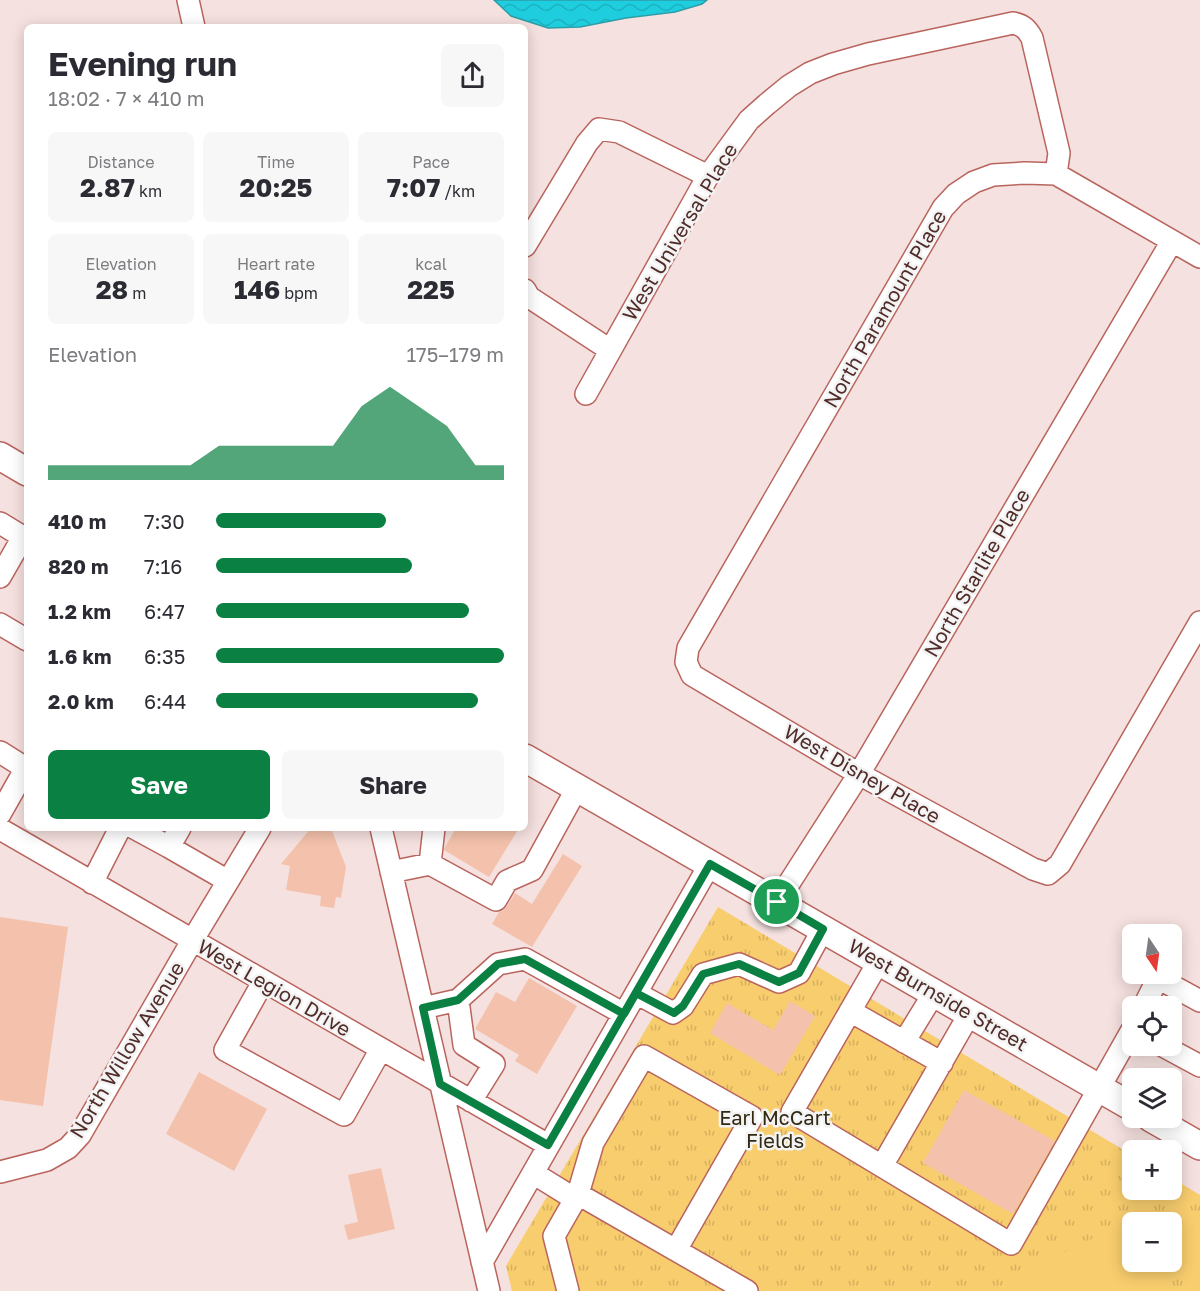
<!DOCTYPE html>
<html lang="en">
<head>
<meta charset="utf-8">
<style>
  :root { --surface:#fff; --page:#f7f7f7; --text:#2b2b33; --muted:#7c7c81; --accent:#0b8043 }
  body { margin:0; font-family:"Golos Text",sans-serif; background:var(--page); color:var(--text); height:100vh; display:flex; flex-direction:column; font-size:22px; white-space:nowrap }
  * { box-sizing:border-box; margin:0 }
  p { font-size:20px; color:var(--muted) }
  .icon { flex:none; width:33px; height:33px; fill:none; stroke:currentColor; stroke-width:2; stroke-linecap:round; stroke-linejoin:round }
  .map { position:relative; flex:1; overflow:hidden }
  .side { position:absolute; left:24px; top:24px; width:504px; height:807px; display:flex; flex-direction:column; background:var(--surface); border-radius:9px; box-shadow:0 3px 15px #0003 }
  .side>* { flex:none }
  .needle { width:39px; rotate:167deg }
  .controls { position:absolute; left:1122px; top:924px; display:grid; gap:12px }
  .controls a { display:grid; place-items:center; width:60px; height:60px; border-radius:9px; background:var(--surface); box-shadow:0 3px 15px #0003; font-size:30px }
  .pin { position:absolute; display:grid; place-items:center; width:51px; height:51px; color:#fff; margin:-26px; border:3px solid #fff; border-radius:50%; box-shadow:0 2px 6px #0007 }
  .round { display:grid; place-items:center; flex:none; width:63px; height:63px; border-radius:9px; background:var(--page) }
  .summary { display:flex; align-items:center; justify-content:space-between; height:102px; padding:0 24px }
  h1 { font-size:33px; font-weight:700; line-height:45px }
  .figures { display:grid; grid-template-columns:repeat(3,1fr); gap:9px; height:102px; padding:6px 24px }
  .figures div { display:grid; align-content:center; border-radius:9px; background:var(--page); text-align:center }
  .figures b { font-size:26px; font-weight:700 }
  .figures small { font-size:16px; font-weight:400 }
  .figures p { font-size:16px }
  .chart { height:168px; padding:12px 24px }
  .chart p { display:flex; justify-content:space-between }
  .chart svg { width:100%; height:108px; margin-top:6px; fill:var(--accent); opacity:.7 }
  .cta { display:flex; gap:12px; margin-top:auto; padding:12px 24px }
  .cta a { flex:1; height:69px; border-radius:9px; background:var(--accent); color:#fff; font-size:24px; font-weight:700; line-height:69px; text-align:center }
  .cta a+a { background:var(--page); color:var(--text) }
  ul { padding:0 24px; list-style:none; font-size:20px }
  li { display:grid; grid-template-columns:96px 72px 1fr; align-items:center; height:45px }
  li i { height:15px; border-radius:8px; background:var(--accent) }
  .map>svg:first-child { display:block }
</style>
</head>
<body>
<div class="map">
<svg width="1200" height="1291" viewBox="0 0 1200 1291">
  <defs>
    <pattern id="park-tufts" width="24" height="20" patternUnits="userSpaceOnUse" patternTransform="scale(1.5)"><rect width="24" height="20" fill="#f8cd6e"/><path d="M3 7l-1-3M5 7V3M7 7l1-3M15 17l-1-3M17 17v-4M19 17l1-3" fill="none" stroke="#d6b05f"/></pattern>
    <pattern id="water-waves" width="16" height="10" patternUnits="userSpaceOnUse" patternTransform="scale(1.5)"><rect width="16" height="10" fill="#1ecedf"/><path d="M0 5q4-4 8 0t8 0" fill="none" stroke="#1db1bf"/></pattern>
  </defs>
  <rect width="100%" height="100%" fill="#f5e1df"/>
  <path fill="url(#park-tufts)" fill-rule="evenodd" d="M718,907L1132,1155V1190H1172V1178L1200,1195V1291H512L506,1266ZM1132,1222H1172V1262H1132Z"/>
  <path fill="#f8cd6e" d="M1132,1220V1262H1142L1150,1291H1013L1062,1253Z
    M1178,1233L1200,1234V1291H1190Z"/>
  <path fill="url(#water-waves)" stroke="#2d9da8" stroke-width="1.5" d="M494,0H707L702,4L675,12L626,18L580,27L548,28L511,16Z"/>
  <path fill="#f4c2ac" d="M311,828H331L346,867L341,898L336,897L334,908L320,906L321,896L286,890L290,866L281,864Z
    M456,828H519L489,877L444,850L445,847Z
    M563,854L582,866L532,947L492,924L499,912L503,911L507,906L515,893L532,904Z
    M0,917L68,927L43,1106L0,1100Z
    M529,978L577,1006L537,1074L515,1061L519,1055L475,1029L496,992L515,1002Z
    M790,1001L815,1016L780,1075L710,1033L727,1003L773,1030Z
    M199,1072L267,1109L234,1171L166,1134Z
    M964,1090L1055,1141L1013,1214L923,1163Z
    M381,1168L395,1229L348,1240L344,1225L358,1222L348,1175Z"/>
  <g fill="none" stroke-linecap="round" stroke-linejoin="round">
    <g stroke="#b9655e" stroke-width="24">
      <path id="minor" d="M188,0L194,27
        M525,246L587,143L599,129L619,132L708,176
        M1200,257L1056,174L1025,173L993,175L974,182L956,194L943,208L688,648L686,662L692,675L859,774L1033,869L1048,874L1060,864L1200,622
        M525,290L529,297L610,350
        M586,394L708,176L749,120L767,104L789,86L810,73L833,64L868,54L1013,23C1023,25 1027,29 1032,38L1059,153L1056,174
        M0,523L23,537L0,577
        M0,624L27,640
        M0,752L27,769
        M0,814L26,768
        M134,828L169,847
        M180,828L169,847L228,881
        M381,828L489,1291
        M0,829L548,1145
        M430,864L434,828
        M391,872L430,864L496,900L507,881L532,870L577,788
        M92,883L120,828
        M777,902L859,774L1172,241
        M879,961L792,1112L1011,1244L1132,1030
        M263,982L225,1050L344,1115L381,1049
        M636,993L673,1013L683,1006L703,974L739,964L779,982L799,973L823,929
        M458,1000L464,1045L494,1064L471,1101
        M1144,1006L1158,978L1200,1001
        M423,1008L458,1000L498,964L525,959L624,1014
        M850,1011L942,1063
        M904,1042L934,993
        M1163,1046L1200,1066
        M882,1166L970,1013
        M0,1172L47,1160L68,1148L80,1135L192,941L260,828
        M533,1173L575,1199
        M578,1194L593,1143L644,1056L752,1117L676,1250
        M482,1262L710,864
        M568,1291L554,1236L578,1194L747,1291"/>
    </g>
    <g stroke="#b9655e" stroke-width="30">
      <path id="major" d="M0,456L27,472
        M525,758L1132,1107
        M1151,1118L1200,1146"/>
    </g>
    <use href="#minor" stroke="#fff" stroke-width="21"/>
    <use href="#major" stroke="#fff" stroke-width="27"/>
  </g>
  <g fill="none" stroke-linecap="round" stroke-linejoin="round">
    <g stroke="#fff" stroke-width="12">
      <path id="route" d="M777,902L710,864L548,1145L440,1084L423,1008L458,1000L498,964L525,959L624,1014L636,993L674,1013L683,1006L703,974L739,964L779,982L799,973L823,929L777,902"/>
    </g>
    <use href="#route" stroke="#0b8043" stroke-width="8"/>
  </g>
  <g text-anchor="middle" stroke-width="5" stroke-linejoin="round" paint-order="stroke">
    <g font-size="20" fill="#512c29" stroke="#f3f3f3">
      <text transform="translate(680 232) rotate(-59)" y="7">West Universal Place</text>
      <text transform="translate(885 309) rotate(-60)" y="7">North Paramount Place</text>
      <text transform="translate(977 573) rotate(-60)" y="7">North Starlite Place</text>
      <text transform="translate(862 774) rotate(30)" y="7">West Disney Place</text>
      <text transform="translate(274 988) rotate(30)" y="7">West Legion Drive</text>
      <text transform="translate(938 995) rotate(30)" y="7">West Burnside Street</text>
      <text transform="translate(127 1050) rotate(-59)" y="7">North Willow Avenue</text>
    </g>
    <g font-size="20" fill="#332913" stroke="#f3f3f3">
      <text x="775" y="1125">Earl McCart<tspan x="775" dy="23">Fields</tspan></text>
    </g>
  </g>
</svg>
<div class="controls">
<a><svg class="needle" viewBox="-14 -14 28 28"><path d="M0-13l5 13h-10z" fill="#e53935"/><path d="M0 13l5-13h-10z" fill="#7c7c81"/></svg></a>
<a><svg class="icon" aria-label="locate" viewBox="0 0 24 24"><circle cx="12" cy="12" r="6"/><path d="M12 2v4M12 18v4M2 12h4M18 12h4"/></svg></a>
<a><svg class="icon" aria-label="layers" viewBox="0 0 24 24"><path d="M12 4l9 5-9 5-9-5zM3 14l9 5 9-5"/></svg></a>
<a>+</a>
<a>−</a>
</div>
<div class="pin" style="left:777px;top:902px;background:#1e9e55"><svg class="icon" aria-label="arrive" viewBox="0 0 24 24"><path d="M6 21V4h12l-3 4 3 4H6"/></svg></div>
<section class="side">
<div class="summary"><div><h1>Evening run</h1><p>18:02 · 7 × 410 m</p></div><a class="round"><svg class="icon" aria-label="share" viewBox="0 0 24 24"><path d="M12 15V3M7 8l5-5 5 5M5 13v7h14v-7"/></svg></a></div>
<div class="figures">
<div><p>Distance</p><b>2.87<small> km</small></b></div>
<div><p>Time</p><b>20:25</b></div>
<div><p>Pace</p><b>7:07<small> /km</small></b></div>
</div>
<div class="figures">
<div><p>Elevation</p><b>28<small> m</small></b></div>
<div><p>Heart rate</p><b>146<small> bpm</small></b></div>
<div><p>kcal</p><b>225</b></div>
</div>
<div class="chart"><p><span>Elevation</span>175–179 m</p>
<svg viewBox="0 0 160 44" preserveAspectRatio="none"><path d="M0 44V38L10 38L20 38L30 38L40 38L50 38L60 30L70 30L80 30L90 30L100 30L110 14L120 6L130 14L140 22L150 38L160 38V44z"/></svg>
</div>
<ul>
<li><b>410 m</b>7:30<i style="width:59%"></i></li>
<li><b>820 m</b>7:16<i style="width:68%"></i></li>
<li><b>1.2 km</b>6:47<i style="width:88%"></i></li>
<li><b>1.6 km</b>6:35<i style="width:100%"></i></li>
<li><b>2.0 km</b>6:44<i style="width:91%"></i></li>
</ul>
<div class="cta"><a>Save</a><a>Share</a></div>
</section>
</div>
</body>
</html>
